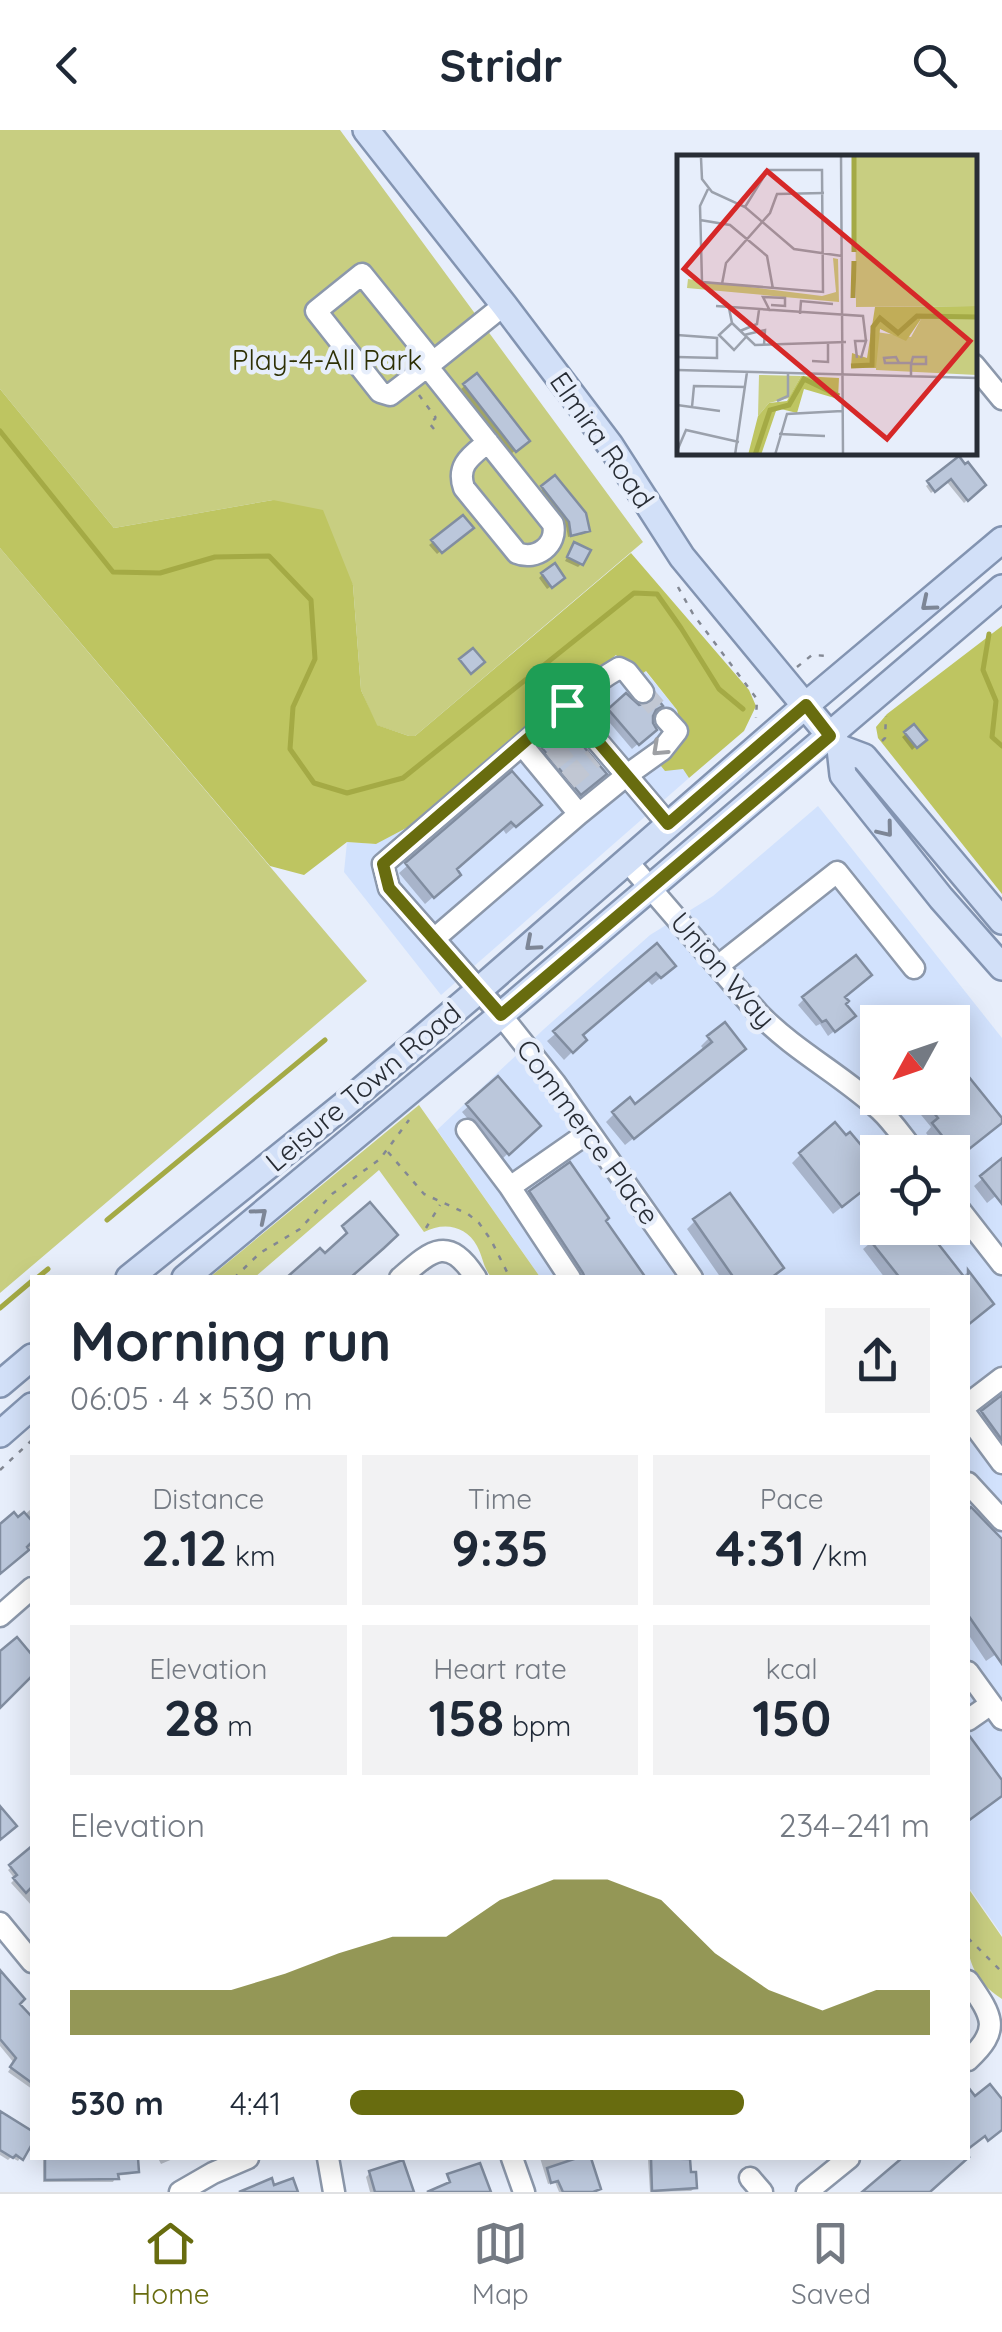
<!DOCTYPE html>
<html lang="en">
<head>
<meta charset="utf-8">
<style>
  :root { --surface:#fff; --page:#f2f2f3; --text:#1f2937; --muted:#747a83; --line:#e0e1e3; --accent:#686c0f }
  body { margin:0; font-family:Quicksand,sans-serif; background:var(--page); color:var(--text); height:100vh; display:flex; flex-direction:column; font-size:38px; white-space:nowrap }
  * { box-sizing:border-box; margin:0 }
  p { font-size:32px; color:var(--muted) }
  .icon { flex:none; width:55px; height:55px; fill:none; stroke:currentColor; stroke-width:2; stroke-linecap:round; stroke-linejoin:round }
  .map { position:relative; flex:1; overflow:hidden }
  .details { position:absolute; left:30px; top:1145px; width:940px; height:885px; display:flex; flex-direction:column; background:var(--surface); border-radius:0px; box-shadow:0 5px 25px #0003 }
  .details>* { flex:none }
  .needle { width:65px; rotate:230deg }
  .buttons { position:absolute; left:860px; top:875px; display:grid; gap:20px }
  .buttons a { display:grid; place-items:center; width:110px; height:110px; border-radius:0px; background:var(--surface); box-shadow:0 5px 25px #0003; font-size:50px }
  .pin { position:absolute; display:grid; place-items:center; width:85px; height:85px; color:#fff; margin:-42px; border-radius:20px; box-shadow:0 5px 15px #0006 }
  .round { display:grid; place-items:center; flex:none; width:105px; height:105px; border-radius:0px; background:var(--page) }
  .overview { display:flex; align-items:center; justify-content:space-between; height:170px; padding:0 40px }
  h1 { font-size:55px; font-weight:800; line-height:75px }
  .figures { display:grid; grid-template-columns:repeat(3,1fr); gap:15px; height:170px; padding:10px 40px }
  .figures div { display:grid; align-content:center; border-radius:0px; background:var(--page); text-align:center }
  .figures b { font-size:50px; font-weight:800 }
  .figures small { font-size:28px; font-weight:400 }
  .figures p { font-size:28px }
  .chart { height:280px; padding:20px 40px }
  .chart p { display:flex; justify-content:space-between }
  .chart svg { width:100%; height:180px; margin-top:10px; fill:var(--accent); opacity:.7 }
  ul { padding:0 40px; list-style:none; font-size:32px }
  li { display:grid; grid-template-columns:160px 120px 1fr; align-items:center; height:75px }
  li i { height:25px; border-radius:12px; background:var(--accent) }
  header { display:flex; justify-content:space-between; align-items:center; height:130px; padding:0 40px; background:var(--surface); font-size:45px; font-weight:800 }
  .tabs { display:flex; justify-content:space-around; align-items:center; height:140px; border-top:2px solid var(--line); background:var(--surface); font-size:28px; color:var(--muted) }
  .tabs a { display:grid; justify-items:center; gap:5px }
  .tabs .current { color:var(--accent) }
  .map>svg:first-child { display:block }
</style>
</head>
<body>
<header><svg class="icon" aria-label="back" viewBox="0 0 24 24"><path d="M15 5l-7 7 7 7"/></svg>Stridr<svg class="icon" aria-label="search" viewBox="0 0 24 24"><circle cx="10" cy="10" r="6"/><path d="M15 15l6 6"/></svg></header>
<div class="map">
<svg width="1002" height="2062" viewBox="0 0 1002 2062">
  <rect width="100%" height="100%" fill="#e7eefb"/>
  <path fill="#d2e2fd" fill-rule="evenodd" d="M617,525L645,541L677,580L682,599L683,639L689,648L441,865L344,742L347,712L376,714L509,610L547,586L559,572Z
    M818,676L1002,908V1805L968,1756V1148L540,1147L437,1000L544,899L650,805L713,766ZM878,892H952V968H878ZM878,1022H952V1098H878Z"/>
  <path fill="#c8ce81" d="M0,0H340L643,412L415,606H409L376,595L361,560L353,455L273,370L114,398L0,259Z
    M0,418L367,851L0,1163Z
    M419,975L540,1147H491C483,1137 483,1127 477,1116C466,1095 443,1092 424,1102L379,1040L255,1147H210Z
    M968,1758L1002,1807V1869C958,1841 967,1803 968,1758Z"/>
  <path fill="#bec561" d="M0,259L114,398L273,370L323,380L353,455L361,560L377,595L409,606H415L631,423L749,560L756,576L744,601L689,648L683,639L665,641L657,631L682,599L677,580L646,541L636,548L616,525L559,572L547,586L509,610L410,696L376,714L347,712L304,745L270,736L0,418Z
    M1002,496V764L878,608L876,597L887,584Z"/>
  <path fill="#0003" d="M477,246L526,311L511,324L461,259Z
    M959,330L983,355L964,373L946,351L931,363L926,356Z
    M555,349L587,400L584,404L568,407L566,396L539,362Z
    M470,398L437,424L429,415L433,412Z
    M572,418L581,434L578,437L565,431Z
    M543,444L559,451L547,459L539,448Z
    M638,578L652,582L648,605L632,619L604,586L609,581Z
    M914,598L923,610L912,620L902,607Z
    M512,645L530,683L506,704L502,698L454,740L450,752L425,774L399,743Z
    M657,817L665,844L652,855L647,850L580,906L584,910L564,930L547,911Z
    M804,869L847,891L828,906L820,894L816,896L798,875Z
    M709,908L735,927L625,1015L606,992L614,984L635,978L705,921L701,916Z
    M498,950L537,996L502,1029L462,982Z
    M907,968H952L993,999L952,1031V1022H941L926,1003L931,997Z
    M800,1025L878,1048L833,1084L792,1033Z
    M1002,1032V1061L987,1073L974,1056Z
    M530,1063L603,1091L643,1148H574L522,1071Z
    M695,1091L771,1148H721L687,1099Z
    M888,1098H931L938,1106L933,1111L961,1147L967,1143L991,1174L968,1194V1148H885L863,1119Z
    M1002,1268V1328L975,1291Z
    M32,1378V1416L0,1443V1397L18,1391Z
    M971,1380L1002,1413V1520L986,1531L968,1504V1383Z
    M28,1723L32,1728V1776L11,1753L15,1749L8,1740Z
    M0,1842L17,1874L23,1895L32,1902V1959L8,1942L14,1933L0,1916Z
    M4,1986L32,2004V2009L18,2031L11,2027L8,2030L0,2025V1990Z
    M43,2028H135L136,2041L132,2044L116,2046L113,2052H43Z
    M158,2028H175L161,2034Z
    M540,2028H589L598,2059L595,2062H559L555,2052L548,2054Z
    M650,2028H688V2045L695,2058L691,2061L650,2062L648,2030Z
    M370,2043L411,2062H370L366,2047Z"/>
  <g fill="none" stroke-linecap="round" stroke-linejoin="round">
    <path stroke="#a4aa45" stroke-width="5" d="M0,301L113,442L160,443L215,427L269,426L311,470L315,529L293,577L290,619L314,653L347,663L403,648L634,463L657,464L681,498L719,559L743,579
      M989,504L983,540L996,571L992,607L1002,616
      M107,1090L325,910
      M37,1148L48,1139
      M0,1178L32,1151"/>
  </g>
  <path fill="#bbc7db" stroke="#818da0" stroke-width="2.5" d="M477,243L530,311L516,322L463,254Z
    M959,326L965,334L968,332L986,355L968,371L951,349L935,362L927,351Z
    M555,345L586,383L590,401L571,406L569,392L541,356Z
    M463,385L474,398L442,423L431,410Z
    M574,412L591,420L583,435L567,427Z
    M555,433L565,448L552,458L541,443Z
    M473,518L485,532L471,544L459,529Z
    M626,563L639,575L651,573L656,567L663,576L656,580L653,586V593L657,600L639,615L608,579Z
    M914,594L927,610L917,618L904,602Z
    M567,597L607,644L581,665L542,618Z
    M512,641L542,675L516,697L511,692L457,739L461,745L434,768L405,733Z
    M657,813L676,836L661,848L656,843L583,905L587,910L573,923L553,901Z
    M856,825L872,845L845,867L849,871L846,874L856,886L835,902L826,890L822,892L802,867Z
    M725,892L746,919L634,1009L612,982L630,967L635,974L712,912L707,906Z
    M952,926L1002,988V993L959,1027L932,993L938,988L922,968H952Z
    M498,946L541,996L509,1025L466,974Z
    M835,992L846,1005L850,1002L861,1015L865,1012L878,1028V1049L842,1077L799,1023Z
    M1002,1028V1074L980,1046Z
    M570,1032L609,1088L606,1091L646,1148H585L583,1143L529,1061Z
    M730,1063L784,1138L771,1148H734L693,1089Z
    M370,1072L398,1105L384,1118L350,1148H286L320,1118L325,1123L347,1103L342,1096Z
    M884,1098H935L942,1106L936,1111L965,1148H900L869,1109Z
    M968,1140L994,1174L968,1195Z
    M1002,1265V1310L981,1281Z
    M971,1377L1002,1409V1534L968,1485V1380Z
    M14,1382L18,1387L24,1382L32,1391V1412L27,1417L29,1420L0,1444V1394Z
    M17,1507L32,1525V1546L0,1578V1521Z
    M968,1604L1002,1650V1666L968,1691Z
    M0,1676L17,1696L0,1710Z
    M32,1716V1757L26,1763L13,1748L17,1745L9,1735Z
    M0,1840L25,1869L20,1874L32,1887V1953L10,1937L16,1928L0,1909Z
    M990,1954L1002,1969V2000L988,2011L985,2006L968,2019V1957L975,1966Z
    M0,1981L32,2001V2014L23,2030L16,2025L13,2028L0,2020Z
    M45,2028H138L139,2042L118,2044L119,2049L45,2050Z
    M577,2028H591L601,2059L593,2062H563L558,2051L551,2053L547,2038Z
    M651,2028L690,2029L691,2042H696L697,2058L652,2061Z
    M902,2028H968L930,2062H862Z
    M403,2030L414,2062H375L369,2041Z
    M480,2033L491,2062H427L450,2052L447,2044Z
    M272,2048L274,2055L293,2048L298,2062H239Z"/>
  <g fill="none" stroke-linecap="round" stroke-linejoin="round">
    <path stroke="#c1c7d3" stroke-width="20" stroke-dasharray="20 10" stroke-linecap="butt" d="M643,562L666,589
      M552,631L578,610
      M568,650L594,628"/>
    <g stroke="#8c98ab" stroke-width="25">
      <path id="minor" d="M433,232L390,265L380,262L316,181L362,144L433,232L504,175
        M974,235L1002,269
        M427,236L553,394C558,415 536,431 517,423L464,358C456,335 471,326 488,312
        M643,562L627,542L619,538C583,559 553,588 522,615L579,684L627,645L662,620L677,601L666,589
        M567,575L668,694
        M522,615L383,734L389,758L501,885L555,953L692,1148
        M627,731L759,884C795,921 842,945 880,980C893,992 904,1009 915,1022
        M434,809L579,684
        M718,836L837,742L914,838
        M467,1000L510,1057L570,1148
        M510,1057L589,1002
        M952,1070L1002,1134
        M400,1148C431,1121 448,1104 476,1148
        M968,1274L1002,1248
        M968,1287L1002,1333
        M968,1353L1002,1390
        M0,1486L32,1458
        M968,1542L1002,1589
        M968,1590L991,1574
        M0,1793L32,1832
        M968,1851C992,1886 1002,1899 968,1930
        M328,2028L334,2062
        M512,2028L524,2062
        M750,2048L762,2062
        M180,2062L213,2043L248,2028
        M807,2062L849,2028"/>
    </g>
    <g stroke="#8394b1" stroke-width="30">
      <path id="major" d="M366,0L504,175L610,315L682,427L840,618L864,627L1002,791
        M840,618L843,645L941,768L1002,837
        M129,1148L345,974L479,860L806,575L1002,410
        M185,1148L501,885L1002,458
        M0,1254L32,1227
        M0,1304L32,1276"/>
    </g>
    <path stroke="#838893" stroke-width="2.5" stroke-dasharray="5 8" stroke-linecap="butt" d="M419,265L436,288
      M434,299L429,293L436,288
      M678,457L693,484L757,569L756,588
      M797,537L812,525L830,526
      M882,611L885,608L886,586
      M388,1022L424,1064L468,1084L479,1093L491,1110L510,1148
      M426,1098L440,1075
      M234,1148L260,1123L300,1099L332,1064L380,1029L409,990
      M0,1340L32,1310
      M968,1808L1002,1842"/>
    <use href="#minor" stroke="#fff" stroke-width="20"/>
    <use href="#major" stroke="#d2e0f8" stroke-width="25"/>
  </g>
  <defs><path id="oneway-chevron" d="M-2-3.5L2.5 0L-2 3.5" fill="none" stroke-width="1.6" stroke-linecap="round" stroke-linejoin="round" transform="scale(2.5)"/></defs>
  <g stroke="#7d8696">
    <use href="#oneway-chevron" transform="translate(928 474) rotate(140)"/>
    <use href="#oneway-chevron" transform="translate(886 700) rotate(51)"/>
    <use href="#oneway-chevron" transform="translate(532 814) rotate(139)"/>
    <use href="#oneway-chevron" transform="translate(260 1085) rotate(-40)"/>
  </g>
  <use stroke="#9ea0a4" href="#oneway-chevron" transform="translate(659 619) rotate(137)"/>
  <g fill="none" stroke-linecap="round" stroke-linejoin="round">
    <g stroke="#fff" stroke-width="20">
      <path id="route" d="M567,575L668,694L806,575L830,606L501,885L389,758L383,734Z"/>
    </g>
    <use href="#route" stroke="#686c0f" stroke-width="12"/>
  </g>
  <g text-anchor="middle" stroke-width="9" stroke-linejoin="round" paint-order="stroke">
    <g font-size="28" fill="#2e3004" stroke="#e7eefb">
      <text x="327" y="240">Play-4-All Park</text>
    </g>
    <g font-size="28" fill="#282d35" stroke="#e7eefb">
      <text transform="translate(602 310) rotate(55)" y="10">Elmira Road</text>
      <text transform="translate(723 840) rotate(49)" y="10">Union Way</text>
      <text transform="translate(363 957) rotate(-40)" y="10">Leisure Town Road</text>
      <text transform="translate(588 1002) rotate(54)" y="10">Commerce Place</text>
    </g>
  </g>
  <g transform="translate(677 25)">
    <rect width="300" height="300" fill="#e7eefb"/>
    <path d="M178,0H300V151L179,152ZM156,103L161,104L162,147L10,133L11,124L18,125L145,141L159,137ZM244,164H300V220L199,215V177L234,182ZM82,220L124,221L112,243L92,248L81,261Z" fill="#c8ce81"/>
    <path d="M300,151V164H244L229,186L203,174L199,213L174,212L175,198L190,203L198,152ZM124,221L162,223L161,244L127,234L120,258L100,253L84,300H71L81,261L92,248L110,246Z" fill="#bec561"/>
    <path fill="none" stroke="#a4aa45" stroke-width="5" d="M177,97V0M176,143L177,106M174,211L195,210L196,172L203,163L221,178L240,161L300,162M78,300L93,255L112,250L127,224L162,241"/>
    <path fill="none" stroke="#9ba1ac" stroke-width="2.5" d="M164,0L166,300M24,3L25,24L35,37L68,52L117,94L165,101M31,34L23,51L25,127L146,137L145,15H91L68,52M23,65L53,70L90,101L96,134M45,129L49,108L93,58L100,39L147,38M39,151L186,161L189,186M52,153L55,168L78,190L169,187M93,156L86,142L108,143V151L94,150M123,159L124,146L156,149M55,168L42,180L57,195L69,182M63,176L80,169L82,155M0,180L40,183V203L0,202M67,180L88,175L87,190M180,203L178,186H189L184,203M135,206L151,207V187M222,208L219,202L207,203L208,208H234M0,215L300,223M234,221V209H249V202H236L234,209M100,246L111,241V219M0,250L43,256M15,252L17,231L69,232M102,279L148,281M0,296L9,275L62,287M58,300L70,217M98,300L110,259L165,256"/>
    <path fill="#d62828" fill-opacity="0.15" stroke="#d62828" stroke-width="5" d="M90,16L293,186L210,284L7,114Z"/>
    <rect width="300" height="300" fill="none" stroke="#282d35" stroke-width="5"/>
  </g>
</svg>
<div class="buttons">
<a><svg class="needle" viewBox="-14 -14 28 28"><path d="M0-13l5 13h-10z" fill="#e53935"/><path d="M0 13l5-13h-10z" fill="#747a83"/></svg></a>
<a><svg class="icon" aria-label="locate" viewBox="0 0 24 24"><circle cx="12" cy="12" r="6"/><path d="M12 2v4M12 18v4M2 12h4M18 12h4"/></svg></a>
</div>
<div class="pin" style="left:567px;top:575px;background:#1e9e55"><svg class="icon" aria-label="arrive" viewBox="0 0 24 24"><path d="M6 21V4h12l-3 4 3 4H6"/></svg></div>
<section class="details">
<div class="overview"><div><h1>Morning run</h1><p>06:05 · 4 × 530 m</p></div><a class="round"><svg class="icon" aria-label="share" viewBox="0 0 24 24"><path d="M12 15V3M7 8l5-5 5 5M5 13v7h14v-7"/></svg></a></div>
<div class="figures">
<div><p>Distance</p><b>2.12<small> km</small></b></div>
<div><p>Time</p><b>9:35</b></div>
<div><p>Pace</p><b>4:31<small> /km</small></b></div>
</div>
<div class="figures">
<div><p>Elevation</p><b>28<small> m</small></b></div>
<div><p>Heart rate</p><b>158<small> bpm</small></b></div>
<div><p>kcal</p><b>150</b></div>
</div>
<div class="chart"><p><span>Elevation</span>234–241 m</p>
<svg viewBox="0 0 160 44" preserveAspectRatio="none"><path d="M0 44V33L10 33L20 33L30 33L40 29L50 24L60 20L70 20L80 11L90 6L100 6L110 11L120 24L130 33L140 38L150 33L160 33V44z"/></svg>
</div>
<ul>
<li><b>530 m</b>4:41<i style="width:68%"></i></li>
</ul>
</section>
</div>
<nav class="tabs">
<a class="current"><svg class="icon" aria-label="home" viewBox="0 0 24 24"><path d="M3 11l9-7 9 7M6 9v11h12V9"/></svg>Home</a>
<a><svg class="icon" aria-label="map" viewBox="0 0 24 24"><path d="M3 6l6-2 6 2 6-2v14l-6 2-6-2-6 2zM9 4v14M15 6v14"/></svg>Map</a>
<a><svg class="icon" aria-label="saved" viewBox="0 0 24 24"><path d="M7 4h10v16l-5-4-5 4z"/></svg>Saved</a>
</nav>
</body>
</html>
